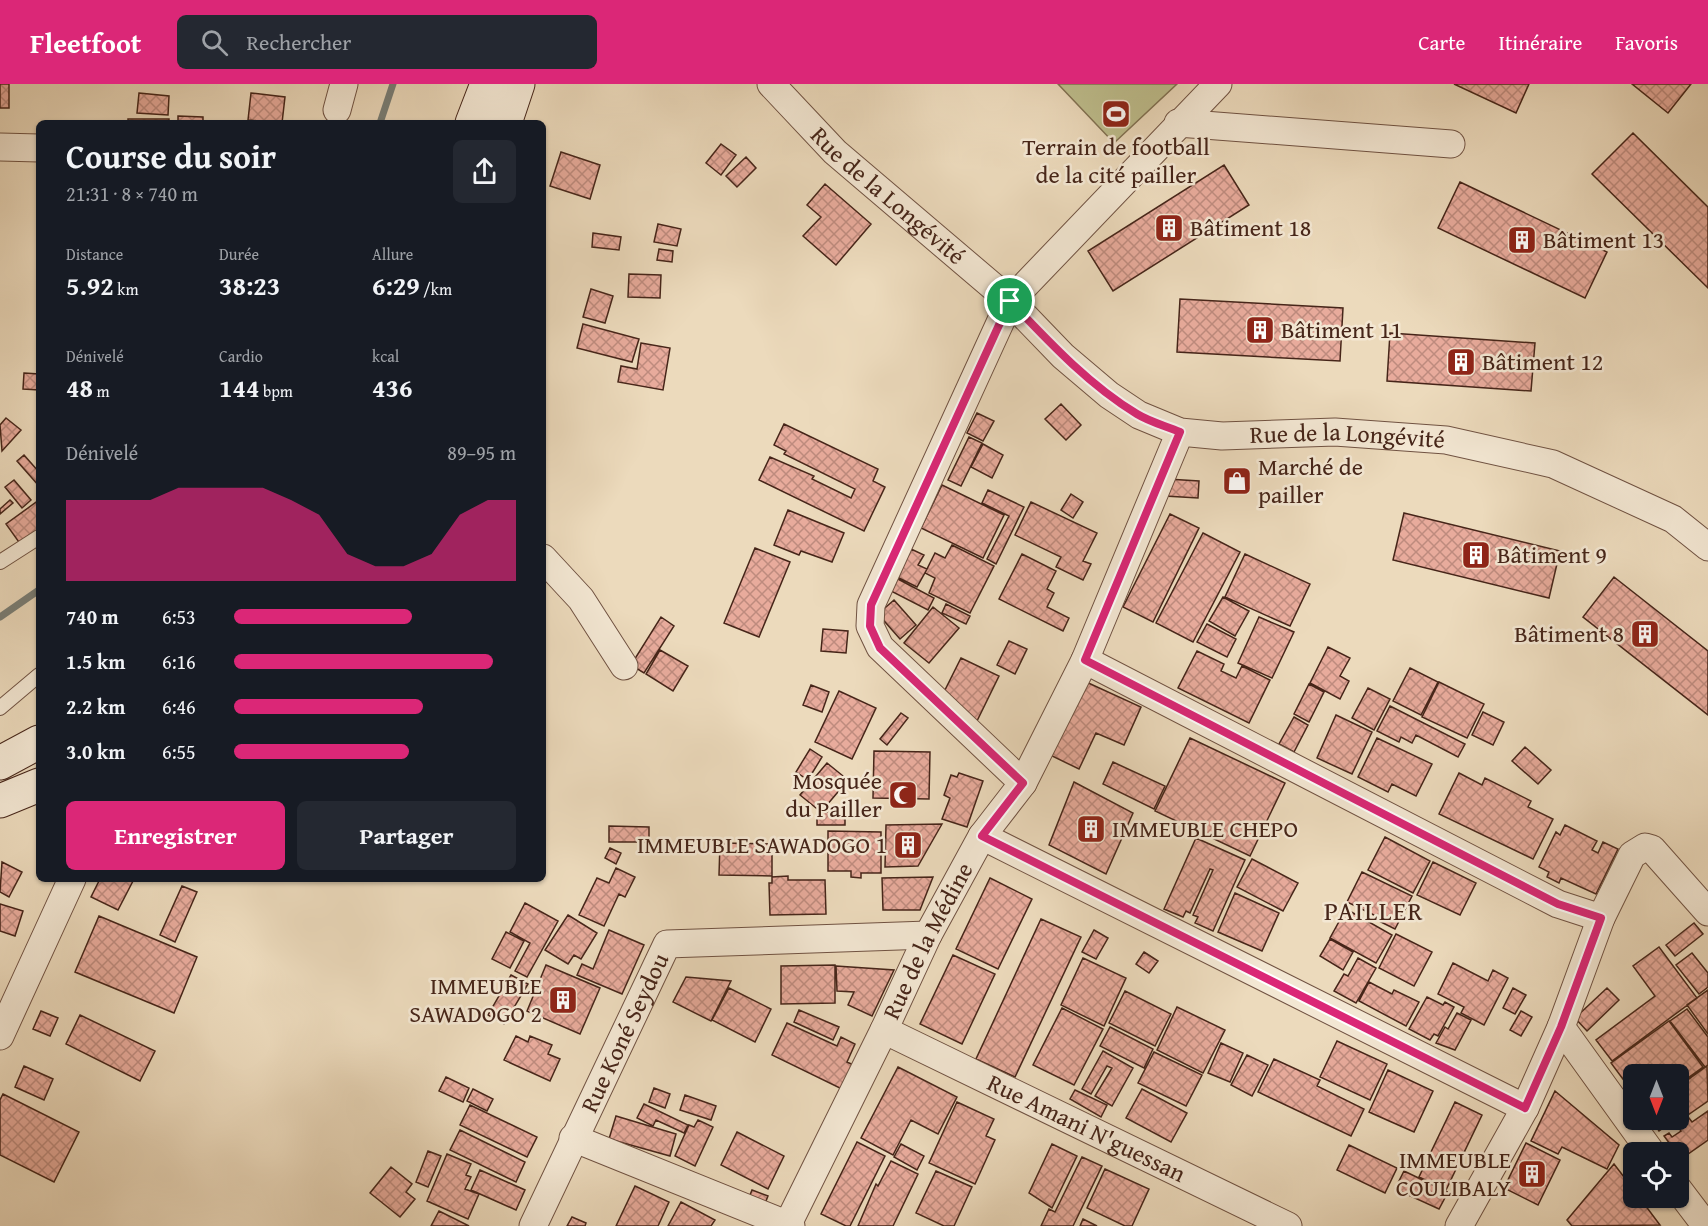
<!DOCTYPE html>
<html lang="fr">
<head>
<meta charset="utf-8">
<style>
  :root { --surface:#171b24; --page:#242831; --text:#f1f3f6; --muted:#9ea1a6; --accent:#db2777 }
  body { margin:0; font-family:"Gentium Book Plus",serif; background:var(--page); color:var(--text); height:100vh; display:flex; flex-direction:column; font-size:22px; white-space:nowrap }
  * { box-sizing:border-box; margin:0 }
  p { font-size:20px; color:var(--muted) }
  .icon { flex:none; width:33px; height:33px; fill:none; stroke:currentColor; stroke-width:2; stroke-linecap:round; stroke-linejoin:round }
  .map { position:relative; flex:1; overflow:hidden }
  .side { position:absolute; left:36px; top:36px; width:510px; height:762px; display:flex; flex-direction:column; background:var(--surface); border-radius:9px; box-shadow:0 2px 4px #0004 }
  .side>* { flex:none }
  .needle { width:39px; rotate:180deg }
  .fabs { position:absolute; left:1623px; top:980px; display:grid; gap:12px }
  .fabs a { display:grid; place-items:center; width:66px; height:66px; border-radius:9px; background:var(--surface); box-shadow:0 2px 4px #0004; font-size:30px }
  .pin { position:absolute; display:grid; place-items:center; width:51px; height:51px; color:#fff; margin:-26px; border:3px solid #fff; border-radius:50%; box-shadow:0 2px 6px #0007 }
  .round { display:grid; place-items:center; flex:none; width:63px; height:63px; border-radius:9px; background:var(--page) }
  .head { display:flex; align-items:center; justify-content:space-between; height:102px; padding:0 30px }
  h1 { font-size:33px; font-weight:700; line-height:45px }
  .metrics { display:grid; grid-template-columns:repeat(3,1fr); gap:9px; height:102px; padding:6px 30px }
  .metrics div { display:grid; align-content:center }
  .metrics b { font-size:26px; font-weight:700 }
  .metrics small { font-size:16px; font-weight:400 }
  .metrics p { font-size:16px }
  .chart { height:168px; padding:12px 30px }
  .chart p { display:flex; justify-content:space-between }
  .chart svg { width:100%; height:108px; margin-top:6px; fill:var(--accent); opacity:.7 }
  .button { display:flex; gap:12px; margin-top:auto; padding:12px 30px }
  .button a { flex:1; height:69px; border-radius:9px; background:var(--accent); color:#fff; font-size:24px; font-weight:700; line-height:69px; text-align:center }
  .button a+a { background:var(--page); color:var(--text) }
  ul { padding:0 30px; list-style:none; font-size:20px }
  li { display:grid; grid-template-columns:96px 72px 1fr; align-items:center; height:45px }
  li i { height:15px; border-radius:8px; background:var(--accent) }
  header { display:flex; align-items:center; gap:36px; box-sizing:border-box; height:84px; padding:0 30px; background:var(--accent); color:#fff }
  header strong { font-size:28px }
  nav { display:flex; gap:33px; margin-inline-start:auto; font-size:21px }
  .search { width:420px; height:54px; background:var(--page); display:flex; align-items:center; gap:15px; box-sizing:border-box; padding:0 21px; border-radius:9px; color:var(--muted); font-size:22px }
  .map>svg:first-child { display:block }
</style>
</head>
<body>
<header>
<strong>Fleetfoot</strong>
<div class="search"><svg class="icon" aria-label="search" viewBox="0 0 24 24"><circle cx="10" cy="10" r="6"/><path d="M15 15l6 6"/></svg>Rechercher</div>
<nav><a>Carte</a><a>Itinéraire</a><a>Favoris</a></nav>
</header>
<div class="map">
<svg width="1708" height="1142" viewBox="0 0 1708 1142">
  <defs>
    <pattern id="building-cross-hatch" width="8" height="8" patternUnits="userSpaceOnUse" patternTransform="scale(1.5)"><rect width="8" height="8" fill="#e8ab9c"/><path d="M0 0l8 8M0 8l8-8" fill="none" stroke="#be8b7e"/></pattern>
  </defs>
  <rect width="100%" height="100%" fill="#ecdabc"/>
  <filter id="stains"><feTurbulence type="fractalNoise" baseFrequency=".00333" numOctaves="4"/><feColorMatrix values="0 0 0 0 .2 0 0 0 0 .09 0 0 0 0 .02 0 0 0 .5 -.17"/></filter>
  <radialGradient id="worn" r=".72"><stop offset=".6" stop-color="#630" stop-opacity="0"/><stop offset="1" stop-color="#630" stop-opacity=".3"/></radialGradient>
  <path fill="#bebe8d" stroke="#827253" stroke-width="1.5" d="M1058,0H1177L1114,59Z"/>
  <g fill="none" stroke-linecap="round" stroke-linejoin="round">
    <path stroke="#787e77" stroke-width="7" d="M380,39L393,0
      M0,533L39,506"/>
  </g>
  <path fill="url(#building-cross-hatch)" stroke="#462519" stroke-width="1.5" d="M0,0H9V24H0Z
    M1454,0H1529L1516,29Z
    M1632,0H1691L1668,29Z
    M139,9L169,12L168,31L137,29Z
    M251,9L285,13L282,39L248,36Z
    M178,32L203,33V39H178Z
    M128,35H169V39H128Z
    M1633,49L1708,123V204L1592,90Z
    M721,60L736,71L721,91L706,79Z
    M561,68L600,81L590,115L550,102Z
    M746,73L756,84L737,103L726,92Z
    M1224,81L1249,121L1113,207L1088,167Z
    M1460,98L1607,168L1585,214L1438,144Z
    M825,100L871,140L836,181L803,152L821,133L807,121Z
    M658,140L681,145L677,162L654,158Z
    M593,149L621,153L619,166L592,163Z
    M659,165L673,167L672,178L657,176Z
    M629,190L661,191L660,214L628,213Z
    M591,205L613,212L605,239L583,233Z
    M1180,215L1343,224L1340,277L1177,268Z
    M583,240L639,255L632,278L577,264Z
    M1390,249L1535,259L1531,307L1387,297Z
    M641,259L670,264L663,306L618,298L621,282L637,285Z
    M24,289L39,290V306L23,305Z
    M1061,320L1081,341L1066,356L1045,335Z
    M977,329L994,337L983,357L967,349Z
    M6,334L21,346L2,367L0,341Z
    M784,340L878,385L873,397L885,403L864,447L759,396L770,373L814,392L812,395L851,414L855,405L784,370L786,367L774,361Z
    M969,353L982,359L961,402L948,396Z
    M983,360L1003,371L992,394L971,383Z
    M24,371L39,388V402L17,377Z
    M1167,395L1199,397L1198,414L1165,412Z
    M14,396L31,416L22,424L5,403Z
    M942,401L1004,431L983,474L921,444Z
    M988,406L1024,423L996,480L987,475L1009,432L982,419Z
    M1071,410L1083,418L1073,434L1061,426Z
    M10,416L13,419L0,430V425Z
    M39,416V448L21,461L6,440Z
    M1031,418L1097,449L1083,477L1091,480L1083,496L1056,483L1061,473L1015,451Z
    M788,426L844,449L832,478L801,467L799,471L774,461Z
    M1404,429L1560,467L1549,514L1393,476Z
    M1170,430L1199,444L1153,538L1123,523Z
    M1203,449L1240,468L1193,558L1156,539Z
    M952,461L994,482L970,529L929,509L935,494L925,489L935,469L945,474Z
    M755,464L790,478L759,553L724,539Z
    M911,465L924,471L918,481L927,485L917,503L897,493Z
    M1022,470L1056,487L1047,505L1054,509L1047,523L1069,534L1063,547L999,515Z
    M1245,470L1310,500L1290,542L1225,513Z
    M1614,493L1708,567V631L1583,533Z
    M896,494L934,514L928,526L889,506Z
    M1223,513L1249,527L1235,552L1209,537Z
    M894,516L916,541L900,555L878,530Z
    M946,520L970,532L966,540L942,529Z
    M933,523L959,544L929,579L904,559Z
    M661,533L674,542L644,589L631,581Z
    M1259,533L1294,548L1272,594L1238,579Z
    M1207,540L1236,555L1227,573L1197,558Z
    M823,545L848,547L846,569L821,567Z
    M1009,557L1027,565L1015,590L997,581Z
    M1328,563L1350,574L1340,592L1349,597L1340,615L1310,599Z
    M660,566L688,582L673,607L646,590Z
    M1197,567L1224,580L1221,587L1236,594L1242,582L1270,596L1249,639L1178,604Z
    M961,574L999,592L976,639L938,620Z
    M1410,584L1438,598L1421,631L1393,617Z
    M1084,597L1141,623L1124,661L1096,649L1079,685L1050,671Z
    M1439,598L1484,620L1467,654L1422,633Z
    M1309,600L1324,608L1309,638L1294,630Z
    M811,601L829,608L822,628L803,621Z
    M1368,604L1390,615L1374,646L1352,634Z
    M839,607L876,624L852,675L815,658Z
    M1390,622L1465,660L1458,673L1416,651L1412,659L1401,653L1399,658L1377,647Z
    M1483,628L1504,638L1493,661L1472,651Z
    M901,629L908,634L887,661L880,655Z
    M1336,631L1372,648L1352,690L1317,674Z
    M1294,633L1308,641L1294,668L1279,660Z
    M1190,654L1285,699L1250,772L1155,727Z
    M1377,654L1432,680L1416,712L1392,700L1388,708L1358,693Z
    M1525,663L1551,686L1538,700L1512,677Z
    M810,665L822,673L808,696L796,688Z
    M874,667L930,668L929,715L873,714Z
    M1113,678L1165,702L1154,725L1103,700Z
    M827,679L848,696L821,728L800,711Z
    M959,689L983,697L967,743L942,735L950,714L944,711L951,691L957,693Z
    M1459,689L1482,701L1485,694L1531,717L1528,723L1553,735L1533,775L1439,730Z
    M1074,698L1133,729L1106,790L1049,761Z
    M822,728H845V741H817V731H822Z
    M942,740L918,782L885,783L886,741Z
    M1565,741L1597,757L1592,766L1598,769L1603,758L1618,765L1596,810L1561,794L1559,799L1547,793L1549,788L1539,783L1556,748L1560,751Z
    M609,742L649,743V758H609Z
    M828,747L881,748V789H861V794L851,793V787H828Z
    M1385,753L1430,777L1413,809L1368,786Z
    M1196,754L1245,776L1213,847L1195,839L1198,833L1193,831L1213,786L1210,785L1190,829L1186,827L1183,833L1164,825Z
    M720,759L772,760V792L719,791Z
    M610,764L621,769L616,780L605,774Z
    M1252,775L1298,799L1283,827L1237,803Z
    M2,778L22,788L9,813L0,808Z
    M1433,778L1476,799L1460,831L1417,811Z
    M616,784L635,793L625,813L619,810L604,842L579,831L597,794L609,799Z
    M1362,788L1412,812L1395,845L1377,836L1378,833L1347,818Z
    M788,792V796H825L826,830L770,831L769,799H772V793Z
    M933,793L920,826H883L882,794Z
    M990,794L1032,815L998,885L956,865Z
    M100,795H134L118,826L91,813Z
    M182,802L197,808L175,858L160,851Z
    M1235,809L1279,829L1262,867L1218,848Z
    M525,819L558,837L527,893L515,887L530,859L510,848Z
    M0,820L23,827L15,852L0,847Z
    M1346,825L1392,851L1376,879L1330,854Z
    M568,831L597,849L581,875L574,871L568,880L545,866Z
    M99,832L197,873L174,929L75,888Z
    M1041,835L1081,853L1015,993L976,975Z
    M1694,839L1703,850L1675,872L1666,861Z
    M609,846L644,861L622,910L577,891L582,880L593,885Z
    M1094,846L1108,854L1096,875L1082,868Z
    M506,848L524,857L510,884L492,875Z
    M1396,850L1432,868L1414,902L1379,884Z
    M1330,855L1353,868L1343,886L1320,872Z
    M1659,863L1697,914L1612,977L1596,956L1655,912L1633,882Z
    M1144,868L1158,877L1149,889L1136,880Z
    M1692,869L1708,889V903L1699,910L1676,881Z
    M953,871L995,890L962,960L920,940Z
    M1083,874L1126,894L1104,942L1061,921Z
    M1358,874L1376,884L1356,919L1334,907L1344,890L1348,892Z
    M1453,879L1488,897L1493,886L1508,894L1484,941L1461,929L1464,923L1438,910Z
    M546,881L600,904L580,950L527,927Z
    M835,881V919L781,920V882Z
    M836,882L894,886L872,932L848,921L854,908L837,907Z
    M511,891L528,900L504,940L488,931Z
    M686,893L731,897L711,937L673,918Z
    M1369,898L1392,910L1394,906L1419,918L1406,942L1359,917Z
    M729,904L771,925L755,958L712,936Z
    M1513,904L1526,911L1515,930L1503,924Z
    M1607,904L1619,916L1587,947L1575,934Z
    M1708,906V950L1687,921Z
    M1125,907L1171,930L1155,962L1109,939Z
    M1427,913L1443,921L1445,918L1454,923L1438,952L1434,950L1430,956L1409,945Z
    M1177,923L1225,946L1203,989L1157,966Z
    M1062,924L1103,945L1074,1001L1033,981Z
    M1687,925L1708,953V981L1705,983L1670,937Z
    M799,926L839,943L833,956L794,938Z
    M41,927L58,934L50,952L33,945Z
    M1521,927L1532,933L1521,952L1510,946Z
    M1457,929L1471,936L1455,966L1436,959L1445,943L1448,945Z
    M80,931L155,967L140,997L66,960Z
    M1669,937L1703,983L1678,1001V990H1634V1010L1611,979Z
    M787,939L837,962L841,953L855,960L847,978L858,983L846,1007L772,971Z
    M1110,943L1153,965L1144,984L1100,962Z
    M516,952L528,958L530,952L552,961L548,970L560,975L550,997L504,976Z
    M1337,957L1387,980L1370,1016L1320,993Z
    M1221,959L1243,969L1230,998L1208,989Z
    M1103,967L1133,984L1112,1022L1095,1012L1112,984L1107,982L1091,1010L1082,1005Z
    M1154,968L1202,991L1186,1022L1138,999Z
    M1247,971L1268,981L1252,1012L1231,1001Z
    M1274,975L1320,996L1317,1002L1364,1025L1351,1052L1258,1008Z
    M24,982L53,995L44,1016L15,1003Z
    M1707,982L1708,1017L1685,1033L1683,1030L1678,1033V1003Z
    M898,983L957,1013L938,1050L911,1036L893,1071L861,1054Z
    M1388,986L1433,1007L1414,1048L1369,1028Z
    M446,993L469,1004L463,1018L439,1007Z
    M654,1004L670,1010L665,1024L649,1018Z
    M473,1005L493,1015L487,1027L467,1017Z
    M1142,1005L1187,1029L1171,1058L1126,1034Z
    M1075,1006L1107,1021L1101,1033L1070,1015Z
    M1555,1007L1619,1061L1607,1085L1562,1063L1558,1070L1531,1057Z
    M3,1010L79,1048L54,1098L0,1071V1016Z
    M685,1011L716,1022L711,1036L680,1026Z
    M957,1018L994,1035L986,1052L995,1056L975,1100L929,1079Z
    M1455,1018L1482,1031L1446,1106L1419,1093Z
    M644,1020L688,1041L684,1049L656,1036L653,1042L637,1034Z
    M470,1021L537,1053L527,1073L460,1041Z
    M1708,1027V1056L1681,1075L1664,1052L1669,1049L1672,1053L1681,1047L1678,1043L1689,1034L1692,1038Z
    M616,1032L676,1050L670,1072L609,1055Z
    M1651,1035H1676L1659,1047Z
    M698,1036L713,1043L695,1082L675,1072L689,1041L694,1043Z
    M460,1046L525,1078L516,1098L450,1066Z
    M737,1048L784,1072L768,1105L721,1081Z
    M857,1058L885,1072L850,1142H846L821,1130Z
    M1526,1059L1560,1076L1538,1121L1504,1104Z
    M901,1060L924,1072L917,1086L894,1073Z
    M1052,1060L1077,1072L1052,1124L1029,1109Z
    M1349,1061L1397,1084L1385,1109L1337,1086Z
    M428,1067L441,1072L428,1103L416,1098Z
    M447,1070L471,1080L466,1091L471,1093L465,1105L479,1110L468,1135L427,1117Z
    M1082,1073L1102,1082L1073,1142H1041L1049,1125L1055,1128Z
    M891,1077L918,1090L893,1142H858L876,1100L878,1102Z
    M1614,1080L1634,1106V1113H1639L1660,1141L1572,1142L1567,1136Z
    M391,1083L412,1100L406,1108L415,1115L400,1133L370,1109Z
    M1105,1085L1149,1105L1132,1142H1125L1087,1124Z
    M480,1086L525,1106L516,1126L471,1106Z
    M936,1087L972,1103L954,1142H944L916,1129Z
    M1404,1087L1448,1108L1439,1125L1395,1105Z
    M635,1102L669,1118L658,1142H616Z
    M752,1106L768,1112L762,1127L746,1121Z
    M681,1118L715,1136L711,1142H668Z
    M439,1127L469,1142H431Z
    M572,1133L586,1139L585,1142H567Z
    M1083,1135L1097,1142H1080Z"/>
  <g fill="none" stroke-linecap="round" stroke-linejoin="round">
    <g stroke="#705242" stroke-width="16">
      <path id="lane" d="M0,478L39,453
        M0,624L39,591"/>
    </g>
    <g stroke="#705242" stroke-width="29">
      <g id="street">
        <path id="s1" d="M771,0L835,68L1010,217L1063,272L1109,311L1139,331L1180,348L1222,352L1335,348L1446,356L1553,380L1673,435L1708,463"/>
        <path d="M337,26L344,0"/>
        <path d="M1178,39L1451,60"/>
        <path d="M0,63L39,64"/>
        <path d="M543,474L581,515L624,582"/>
        <path d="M1085,576L1558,820L1601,834"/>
        <path d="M1023,699L880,563L870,542L871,521L1010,217L1218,0"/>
        <path d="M982,752L1525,1024"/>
        <path d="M1561,943L1651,1068"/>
        <path id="s2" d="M884,946L1288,1142"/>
        <path d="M0,952L72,795"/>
        <path d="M573,1054L791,1142"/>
        <path d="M1678,1105L1706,1142"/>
        <path id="s3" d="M533,1142L667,860L928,851"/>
        <path id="s4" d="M787,1142L884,946L928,851L982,752L1023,699L1085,576L1180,348"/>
        <path d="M1459,1142L1525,1024L1561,943L1601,834L1632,771L1645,763L1652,765L1708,828"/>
      </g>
    </g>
    <g stroke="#462519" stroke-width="35">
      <path id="secondary" d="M472,39L487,0
        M505,39L518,0
        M0,679L39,658
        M0,717L39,701"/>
    </g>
    <use href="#lane" stroke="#f3e7d3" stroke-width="14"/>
    <use href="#street" stroke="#f3e7d3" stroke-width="27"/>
    <use href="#secondary" stroke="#f3e7d3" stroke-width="33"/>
  </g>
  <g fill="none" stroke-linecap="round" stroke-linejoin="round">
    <g stroke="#fff" stroke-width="12">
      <path id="route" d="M1010,217C1049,258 1089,301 1137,330C1150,338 1166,342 1180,348L1085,576L1558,820L1601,834L1561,943L1525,1024L982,752L1023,699L880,564L870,542L871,521Z"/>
    </g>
    <use href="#route" stroke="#db2777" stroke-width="8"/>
  </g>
  <defs>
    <g id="stadium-square" transform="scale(1.5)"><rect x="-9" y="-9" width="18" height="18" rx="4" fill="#8f2418" stroke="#f3e7d3"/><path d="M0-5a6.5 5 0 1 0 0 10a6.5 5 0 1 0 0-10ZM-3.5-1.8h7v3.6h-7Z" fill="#fff"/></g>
    <g id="building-square" transform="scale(1.5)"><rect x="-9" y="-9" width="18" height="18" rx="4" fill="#8f2418" stroke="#f3e7d3"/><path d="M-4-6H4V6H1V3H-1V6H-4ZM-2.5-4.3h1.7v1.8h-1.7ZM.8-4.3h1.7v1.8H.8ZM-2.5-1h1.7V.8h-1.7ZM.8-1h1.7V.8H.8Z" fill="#fff"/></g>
    <g id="shop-square" transform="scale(1.5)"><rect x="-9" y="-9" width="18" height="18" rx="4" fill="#8f2418" stroke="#f3e7d3"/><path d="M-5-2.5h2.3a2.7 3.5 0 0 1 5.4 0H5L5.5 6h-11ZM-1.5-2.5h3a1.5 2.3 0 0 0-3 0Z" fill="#fff"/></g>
    <g id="mosque-square" transform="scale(1.5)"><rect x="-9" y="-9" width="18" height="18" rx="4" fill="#8f2418" stroke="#f3e7d3"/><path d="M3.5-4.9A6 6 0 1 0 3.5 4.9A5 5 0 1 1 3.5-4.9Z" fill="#fff"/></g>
  </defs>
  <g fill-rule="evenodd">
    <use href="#stadium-square" x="1116" y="30"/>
    <use href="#building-square" x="1169" y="144"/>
    <use href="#building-square" x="1522" y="156"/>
    <use href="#building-square" x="1260" y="246"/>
    <use href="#building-square" x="1461" y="278"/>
    <use href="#shop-square" x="1237" y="397"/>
    <use href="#building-square" x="1476" y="471"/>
    <use href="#building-square" x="1645" y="550"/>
    <use href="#mosque-square" x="903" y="711"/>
    <use href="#building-square" x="1091" y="745"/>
    <use href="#building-square" x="908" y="761"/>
    <use href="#building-square" x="563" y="916"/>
    <use href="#building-square" x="1532" y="1090"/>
  </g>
  <g text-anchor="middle" stroke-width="5" stroke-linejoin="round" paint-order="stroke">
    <g font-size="24" fill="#462519" stroke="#f3e7d3" text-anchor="start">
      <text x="1116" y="71" text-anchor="middle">Terrain de football<tspan x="1116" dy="28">de la cité pailler</tspan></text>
      <text x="1190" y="152">Bâtiment 18</text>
      <text x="1543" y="164">Bâtiment 13</text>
      <text x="1281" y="254">Bâtiment 11</text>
      <text x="1482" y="286">Bâtiment 12</text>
      <text x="1258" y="391">Marché de<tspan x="1258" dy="28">pailler</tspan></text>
      <text x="1497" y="479">Bâtiment 9</text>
      <text x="1624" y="558" text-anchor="end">Bâtiment 8</text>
      <text x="882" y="705" text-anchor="end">Mosquée<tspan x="882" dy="28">du Pailler</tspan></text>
      <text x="1112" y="753">IMMEUBLE CHEPO</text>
      <text x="887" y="769" text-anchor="end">IMMEUBLE SAWADOGO 1</text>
      <text x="542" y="910" text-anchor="end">IMMEUBLE<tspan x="542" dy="28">SAWADOGO 2</tspan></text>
      <text x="1511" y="1084" text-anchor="end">IMMEUBLE<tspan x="1511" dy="28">COULIBALY</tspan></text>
    </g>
    <g font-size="24" fill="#462519" stroke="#f3e7d3">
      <text dy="8" stroke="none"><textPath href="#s1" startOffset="162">Rue de la Longévité</textPath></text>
      <text dy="8" stroke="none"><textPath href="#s1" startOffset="708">Rue de la Longévité</textPath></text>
      <text dy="8" stroke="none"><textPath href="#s4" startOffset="318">Rue de la Médine</textPath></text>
      <text dy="8" stroke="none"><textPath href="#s3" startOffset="214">Rue Koné Seydou</textPath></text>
      <text dy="8" stroke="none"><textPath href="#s2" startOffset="225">Rue Amani N'guessan</textPath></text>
    </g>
    <g font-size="26" letter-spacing="1.5" fill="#462519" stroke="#f3e7d3">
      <text x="1374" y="836">PAILLER</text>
    </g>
  </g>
  <rect width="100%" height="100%" filter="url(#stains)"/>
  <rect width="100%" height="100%" fill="url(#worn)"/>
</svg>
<div class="fabs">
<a><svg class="needle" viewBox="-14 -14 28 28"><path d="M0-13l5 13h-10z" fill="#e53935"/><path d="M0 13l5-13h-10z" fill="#9ea1a6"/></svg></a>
<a><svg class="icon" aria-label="locate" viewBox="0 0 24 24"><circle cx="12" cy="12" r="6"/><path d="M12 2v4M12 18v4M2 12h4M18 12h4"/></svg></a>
</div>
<div class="pin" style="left:1010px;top:217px;background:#1e9e55"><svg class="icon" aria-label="arrive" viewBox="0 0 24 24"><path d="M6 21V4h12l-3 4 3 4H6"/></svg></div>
<section class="side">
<div class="head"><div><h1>Course du soir</h1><p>21:31 · 8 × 740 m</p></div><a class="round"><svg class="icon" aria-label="share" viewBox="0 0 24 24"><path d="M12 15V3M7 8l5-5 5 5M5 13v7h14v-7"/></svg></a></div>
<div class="metrics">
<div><p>Distance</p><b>5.92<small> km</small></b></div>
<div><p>Durée</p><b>38:23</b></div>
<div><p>Allure</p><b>6:29<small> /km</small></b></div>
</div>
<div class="metrics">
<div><p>Dénivelé</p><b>48<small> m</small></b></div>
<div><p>Cardio</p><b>144<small> bpm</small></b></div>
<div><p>kcal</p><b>436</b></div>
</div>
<div class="chart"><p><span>Dénivelé</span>89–95 m</p>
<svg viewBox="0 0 160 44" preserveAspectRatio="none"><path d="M0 44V11L10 11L20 11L30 11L40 6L50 6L60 6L70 6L80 11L90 17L100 33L110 38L120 38L130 33L140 17L150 11L160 11V44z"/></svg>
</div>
<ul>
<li><b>740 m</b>6:53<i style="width:63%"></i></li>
<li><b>1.5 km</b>6:16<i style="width:92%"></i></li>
<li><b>2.2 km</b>6:46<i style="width:67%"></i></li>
<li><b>3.0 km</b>6:55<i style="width:62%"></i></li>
</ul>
<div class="button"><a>Enregistrer</a><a>Partager</a></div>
</section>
</div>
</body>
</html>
